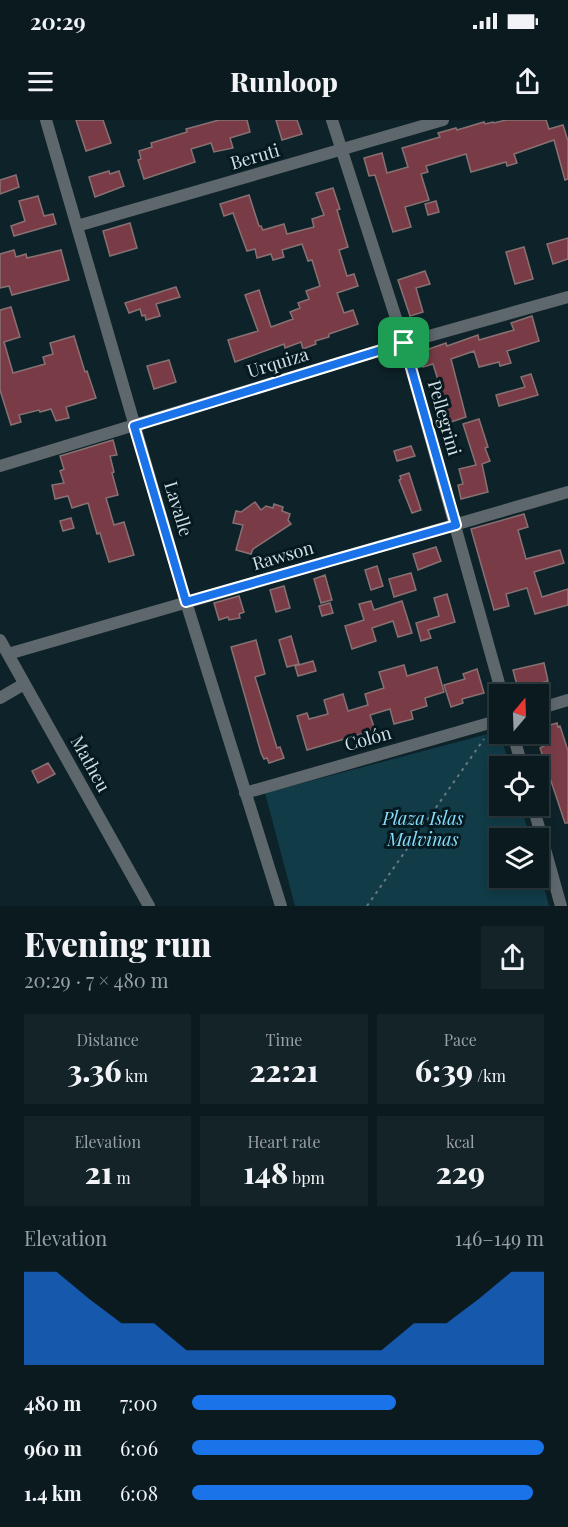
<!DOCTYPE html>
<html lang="en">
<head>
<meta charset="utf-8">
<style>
  :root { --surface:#0a1a1f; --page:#132328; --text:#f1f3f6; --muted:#99a1a4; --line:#2a383d; --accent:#1a73e8 }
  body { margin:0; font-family:"Playfair Display",serif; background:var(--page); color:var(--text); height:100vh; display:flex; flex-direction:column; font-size:22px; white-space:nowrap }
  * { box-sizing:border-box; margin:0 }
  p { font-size:20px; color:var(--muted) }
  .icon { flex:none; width:33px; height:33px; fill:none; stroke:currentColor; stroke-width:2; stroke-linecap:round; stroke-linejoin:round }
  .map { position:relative; height:786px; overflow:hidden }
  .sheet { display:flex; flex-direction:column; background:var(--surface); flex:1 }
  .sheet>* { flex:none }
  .needle { width:39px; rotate:19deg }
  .controls { position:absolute; left:489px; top:564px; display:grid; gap:12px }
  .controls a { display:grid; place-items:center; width:60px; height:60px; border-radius:0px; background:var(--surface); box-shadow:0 3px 9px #0003,0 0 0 2px var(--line); font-size:30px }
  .pin { position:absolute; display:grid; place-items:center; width:51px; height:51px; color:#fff; margin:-26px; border-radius:12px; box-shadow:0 3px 9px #0006 }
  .round { display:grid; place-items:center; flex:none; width:63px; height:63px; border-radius:0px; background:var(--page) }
  .headline { display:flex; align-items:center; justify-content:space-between; height:102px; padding:0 24px }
  h1 { font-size:33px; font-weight:800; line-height:45px }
  .stats { display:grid; grid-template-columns:repeat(3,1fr); gap:9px; height:102px; padding:6px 24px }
  .stats div { display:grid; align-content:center; border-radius:0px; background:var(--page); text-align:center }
  .stats b { font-size:30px; font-weight:800 }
  .stats small { font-size:16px; font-weight:400 }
  .stats p { font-size:16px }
  .chart { height:168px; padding:12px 24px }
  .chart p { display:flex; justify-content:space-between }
  .chart svg { width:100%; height:108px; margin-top:6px; fill:var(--accent); opacity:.7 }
  ul { padding:0 24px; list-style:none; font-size:20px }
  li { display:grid; grid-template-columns:96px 72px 1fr; align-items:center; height:45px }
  li i { height:15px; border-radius:8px; background:var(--accent) }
  .status { display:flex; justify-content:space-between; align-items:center; height:42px; padding:0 30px; background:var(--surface); direction:ltr }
  .status svg { height:16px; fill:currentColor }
  header { display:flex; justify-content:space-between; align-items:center; height:78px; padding:0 24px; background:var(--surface); font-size:27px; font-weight:800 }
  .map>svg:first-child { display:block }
</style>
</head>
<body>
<div class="status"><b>20:29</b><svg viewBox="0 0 49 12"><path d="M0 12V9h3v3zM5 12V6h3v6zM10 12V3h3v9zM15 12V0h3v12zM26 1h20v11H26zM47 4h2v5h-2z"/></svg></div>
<header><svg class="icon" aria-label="menu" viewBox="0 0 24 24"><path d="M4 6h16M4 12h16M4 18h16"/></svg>Runloop<svg class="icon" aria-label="share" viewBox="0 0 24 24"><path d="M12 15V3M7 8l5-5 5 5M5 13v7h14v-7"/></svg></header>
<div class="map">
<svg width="568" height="786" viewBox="0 0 568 786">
  <rect width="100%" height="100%" fill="#0e2329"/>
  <path fill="#103b47" d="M499,611L510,646H500V686H521L530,718H500V758H538L539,748L549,786H295L265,673Z"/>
  <path fill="#793c46" stroke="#887173" stroke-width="1.5" d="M76,0H103L111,23L86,31Z
    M219,0H247L250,12L230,18L233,28L214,32L211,23L191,29L195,42L144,59L138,40L141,39L139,31L152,27L151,23L187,12L186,9Z
    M276,0H297L302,14L282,20Z
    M506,0H546L549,9L563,5L568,21V59L565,60L554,20L514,34L517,43L507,46L506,42L471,52L466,34L426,46L428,52L421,54L429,80L405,87L411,107L393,112L375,55L369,56L364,38L382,33L387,53L408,47L402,28L440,17L438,13L456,8L457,10L484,2L485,4L493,2L494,3Z
    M109,51L110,54L119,51L124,66L95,77L89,57Z
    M16,55L19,67L0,74V60Z
    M333,68L340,89L337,90L348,127L339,130L347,156L354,154L358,166L337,173L344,193L353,190L358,204L329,214V217L315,221L316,224L303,229L301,222L285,228L284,224L235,242L228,220L258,211L245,175L259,170L271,207L293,199L290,192L300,188L298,183L309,179L306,171L320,166L312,140L308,141L302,124L282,130L284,137L273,140L271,134L257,138L255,129L247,131L233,93L224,96L220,84L249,75L259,106H261L263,110L284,104L287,114L314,107L312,99L324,95L316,73Z
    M38,76L44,96L53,94L56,104L14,116L11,106L25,101L19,81Z
    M436,81L439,92L428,95L425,84Z
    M130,103L137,128L110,136L103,111Z
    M568,118V139L553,144L547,124Z
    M524,127L533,159L515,164L506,132Z
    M14,130L16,137L26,134L27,138L61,130L69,160L12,175L9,166L0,168V134Z
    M425,151L430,164L416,168L423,192L410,196L398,160Z
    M176,167L180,177L156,184L160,196L146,200L145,195L142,196L140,189L129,193L125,183Z
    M11,187L20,217L4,222L13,253L45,244L43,237L53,234L50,223L74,216L85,252L87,251L96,278L66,287L69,298L56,301L51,289L40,292L39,290L19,295L21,302L11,305L0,270V190Z
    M532,196L539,221L507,231L511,243L500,246L499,242L479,247L474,231L451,239L466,297L448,303L439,276H443L433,244L423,247L417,230L428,226L429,229L446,223L447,226L478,215L479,220L514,210L511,203Z
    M169,240L176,262L154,269L147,246Z
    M531,254L538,275L499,286L496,275L525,267L521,257Z
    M479,299L488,327L485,328L490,341L482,344L488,372L461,379L458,365L463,364L459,349L476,345L463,304Z
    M113,320L117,335L110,336L114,352L112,353L118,375L106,378L114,405L124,402L134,435L109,442L100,413L97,414L88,383L72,388L68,376L55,379L52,365L64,363L60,351L64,349L60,336Z
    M411,326L415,336L397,341L394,331Z
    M409,353L421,390L412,393L399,360L401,359L400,356Z
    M255,382L261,390L266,386L273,388L274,384L283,387L282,391L290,394L288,400L291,404L253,429L251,434L236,430L243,405L233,403L236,391L241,392Z
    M524,394L528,407L518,410L526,439L560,430L564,443L534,452L542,477L568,469V485L535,494L527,468L506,474L509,486L494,490L471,409Z
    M71,398L74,408L63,411L60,401Z
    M436,427L441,441L418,450L413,434Z
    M377,446L383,466L371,470L365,450Z
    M411,453L416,470L394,477L389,459Z
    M325,455L332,480L321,483L314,459Z
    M284,466L290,488L276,492L270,470Z
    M447,474L455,502L428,510L431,518L421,521L416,503L439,496L434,478Z
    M239,476L244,492L239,494L240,498L229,500L228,497L219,500L214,483Z
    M371,481L374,490L402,481L412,513L398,517L393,501L372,508L376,521L352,529L345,506L364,500L359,484Z
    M330,483L333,493L322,496L319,486Z
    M291,516L299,544L287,547L279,520Z
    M256,520L265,554L255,557L277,628L280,627L284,638L269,643L267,638L264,639L261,633L231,527Z
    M313,541L316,551L298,556L295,546Z
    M544,543L548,561L518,569L513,550Z
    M404,545L407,556L437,547L444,572L425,578L427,586L411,591L413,599L394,604L390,589L370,595L375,610L307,630L297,596L307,593L309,599L328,594L324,580L343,574L348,591L368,585L365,574L384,568L379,552Z
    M477,549L484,573L462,579L463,583L451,587L444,565L465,559L463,554Z
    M549,600L550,605L557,603L558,607L560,606L568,631V703H565L540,628L544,626L538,603Z
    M48,643L55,654L38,663L32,651Z"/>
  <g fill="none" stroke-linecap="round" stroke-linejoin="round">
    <path stroke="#697a7f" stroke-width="2" stroke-dasharray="3 4.5" stroke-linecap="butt" d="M367,786L484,619"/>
    <path stroke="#5e686c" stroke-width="12" d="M46,0L186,482L281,786
      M332,0L404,223L502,574
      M77,106L443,0
      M0,346L404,223L568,177
      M0,520L149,786
      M8,534L568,372
      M0,578L24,564
      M538,589L568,580
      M513,614L522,646
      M245,673L500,600
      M533,686L561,786"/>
  </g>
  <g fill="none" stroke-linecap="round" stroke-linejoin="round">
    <g stroke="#fff" stroke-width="12">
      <path id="route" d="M404,223L456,405L186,482L134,306Z"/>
    </g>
    <use href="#route" stroke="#1a73e8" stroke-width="8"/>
  </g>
  <g text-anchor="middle" stroke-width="6" stroke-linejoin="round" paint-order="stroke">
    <g font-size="18" fill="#d2dfe3" stroke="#051920">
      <text transform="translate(255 37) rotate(-16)" y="6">Beruti</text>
      <text transform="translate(278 243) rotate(-17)" y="6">Urquiza</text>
      <text transform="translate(444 298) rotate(74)" y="6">Pellegrini</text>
      <text transform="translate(178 389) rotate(73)" y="6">Lavalle</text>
      <text transform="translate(283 436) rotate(-16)" y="6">Rawson</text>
      <text transform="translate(368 619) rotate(-16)" y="6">Colón</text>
      <text transform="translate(90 644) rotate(61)" y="6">Matheu</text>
    </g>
    <g font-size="18" font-style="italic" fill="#87defb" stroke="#051920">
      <text x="423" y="705">Plaza Islas<tspan x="423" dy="21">Malvinas</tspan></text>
    </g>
  </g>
</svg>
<div class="controls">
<a><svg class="needle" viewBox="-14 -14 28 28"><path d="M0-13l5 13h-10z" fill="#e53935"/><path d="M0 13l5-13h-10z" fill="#99a1a4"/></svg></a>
<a><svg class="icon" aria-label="locate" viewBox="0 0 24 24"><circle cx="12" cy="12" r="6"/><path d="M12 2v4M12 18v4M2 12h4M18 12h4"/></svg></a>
<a><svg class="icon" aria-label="layers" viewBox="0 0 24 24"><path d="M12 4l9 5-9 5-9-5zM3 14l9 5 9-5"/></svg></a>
</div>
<div class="pin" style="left:404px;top:223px;background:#1e9e55"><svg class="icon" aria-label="arrive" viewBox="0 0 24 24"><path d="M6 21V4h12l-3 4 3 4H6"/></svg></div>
</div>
<section class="sheet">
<div class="headline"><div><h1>Evening run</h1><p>20:29 · 7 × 480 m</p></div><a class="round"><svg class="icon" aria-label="share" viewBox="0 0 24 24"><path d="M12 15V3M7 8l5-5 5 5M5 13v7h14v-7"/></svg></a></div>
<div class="stats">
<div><p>Distance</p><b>3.36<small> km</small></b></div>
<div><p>Time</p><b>22:21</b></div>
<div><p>Pace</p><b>6:39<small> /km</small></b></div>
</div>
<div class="stats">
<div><p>Elevation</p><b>21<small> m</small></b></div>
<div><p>Heart rate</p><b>148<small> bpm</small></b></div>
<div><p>kcal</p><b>229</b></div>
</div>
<div class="chart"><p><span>Elevation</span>146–149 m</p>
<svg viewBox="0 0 160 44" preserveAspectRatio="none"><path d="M0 44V6L10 6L20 17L30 27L40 27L50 38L60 38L70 38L80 38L90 38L100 38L110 38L120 27L130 27L140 17L150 6L160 6V44z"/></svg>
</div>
<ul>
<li><b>480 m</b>7:00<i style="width:58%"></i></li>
<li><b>960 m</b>6:06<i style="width:100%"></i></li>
<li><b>1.4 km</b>6:08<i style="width:97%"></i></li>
</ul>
</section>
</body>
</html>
